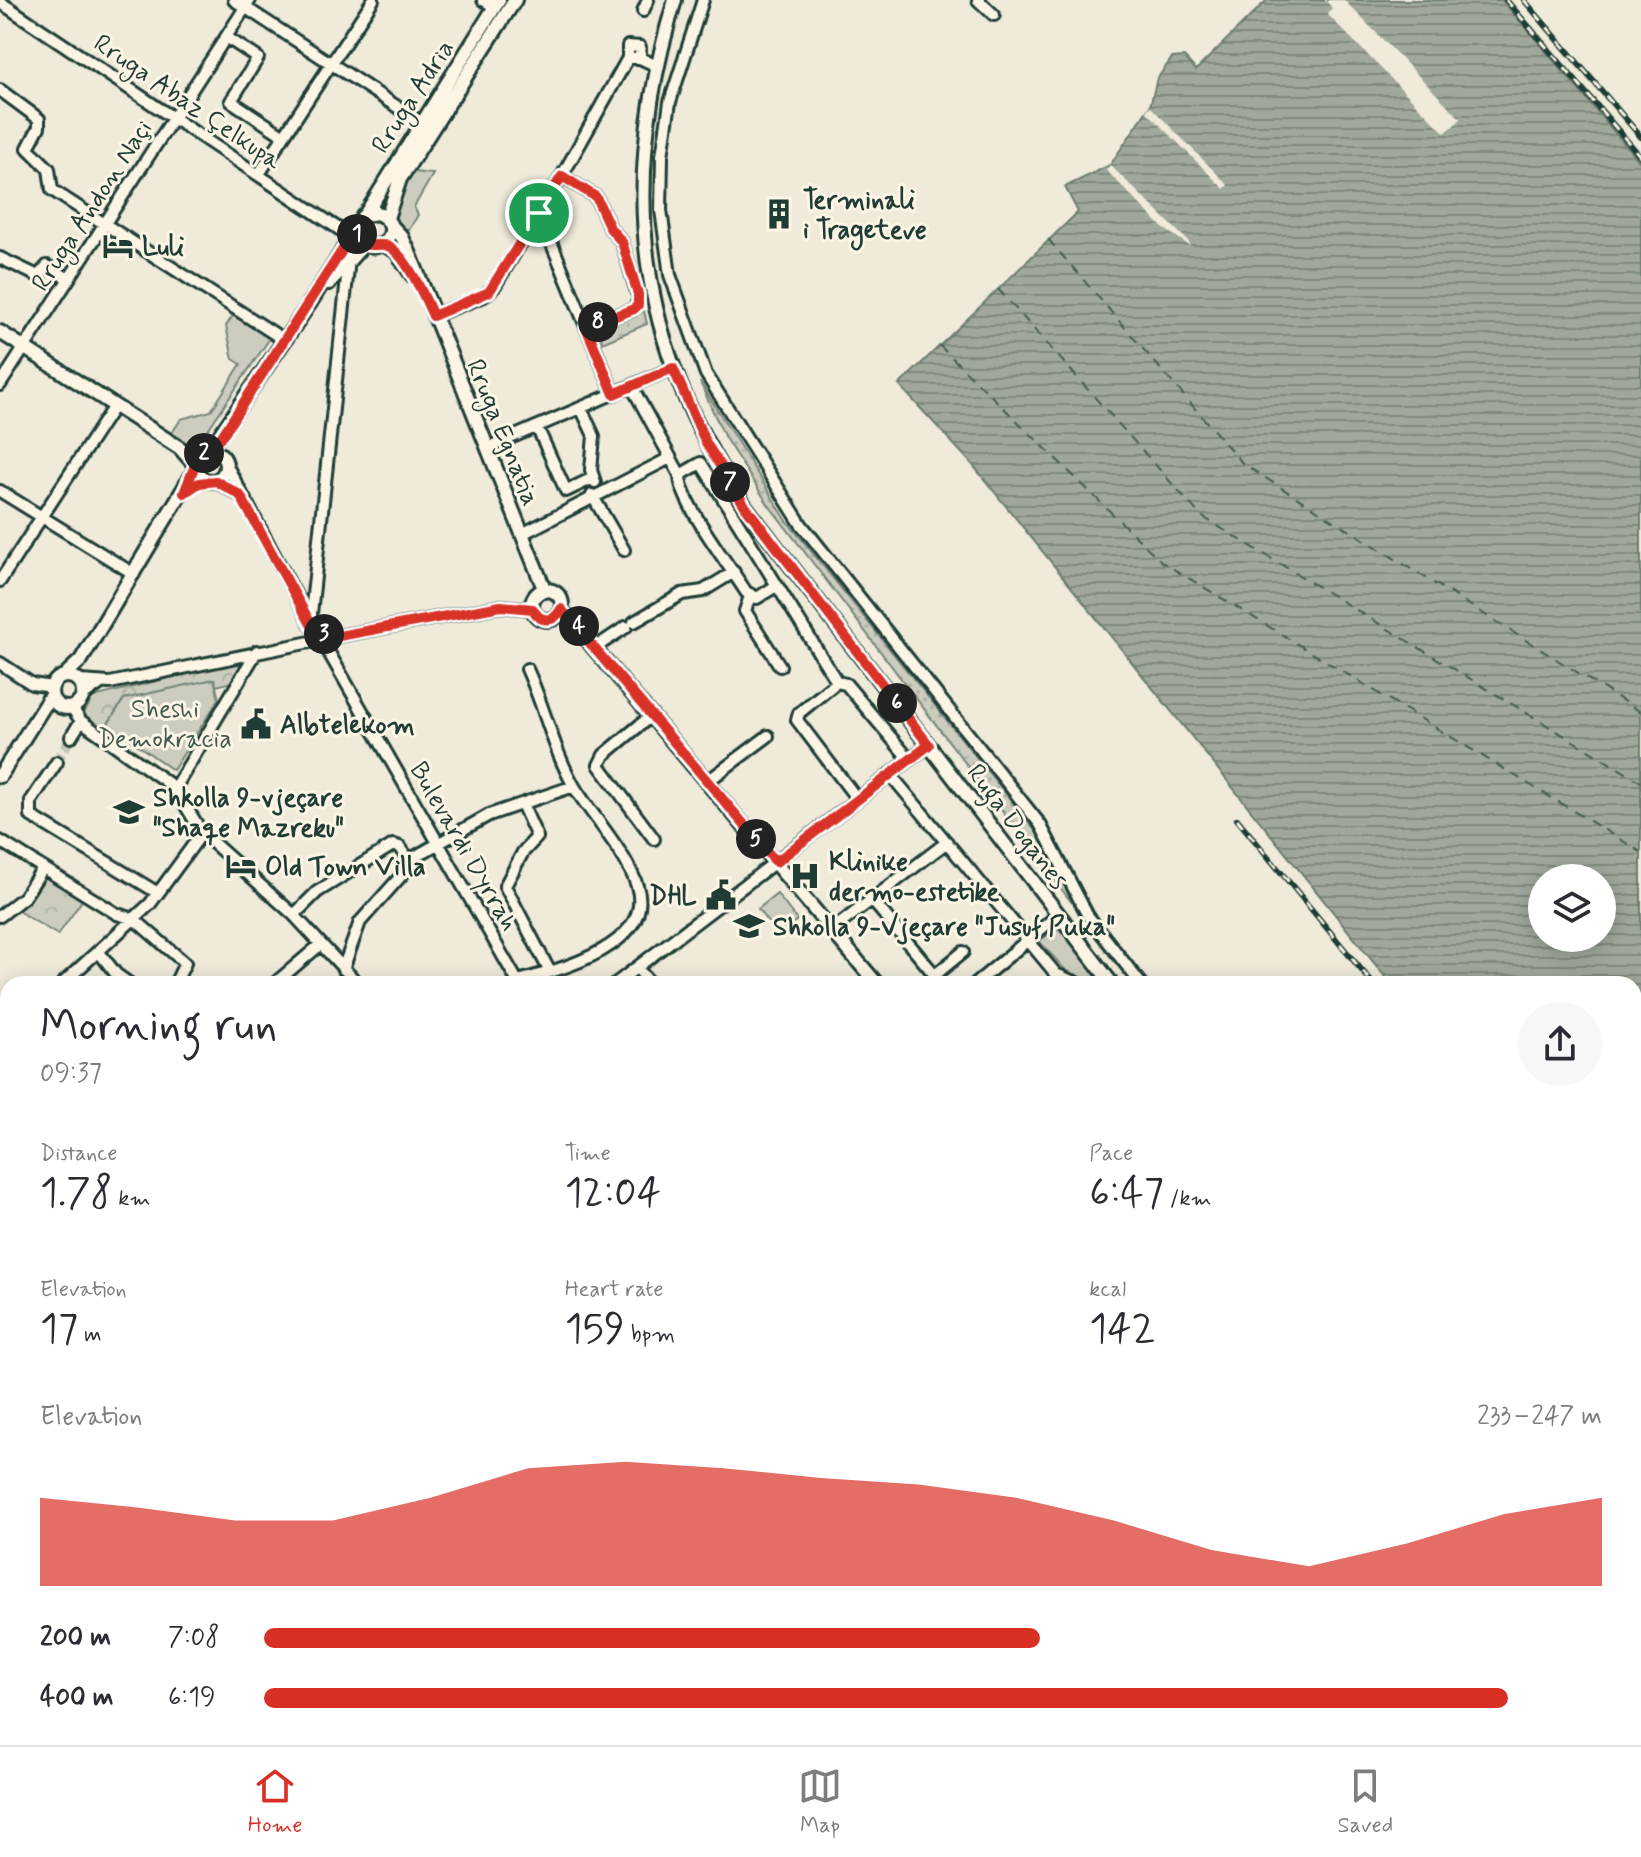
<!DOCTYPE html>
<html lang="en">
<head>
<meta charset="utf-8">
<style>
  :root { --surface:#fff; --page:#f7f7f7; --text:#2b2b33; --muted:#7c7c81; --line:#e1e1e2; --accent:#d93025 }
  body { margin:0; font-family:Mynerve,sans-serif; background:var(--page); color:var(--text); height:100vh; display:flex; flex-direction:column; font-size:30px; white-space:nowrap }
  * { box-sizing:border-box; margin:0 }
  p { font-size:26px; color:var(--muted) }
  .icon { flex:none; width:44px; height:44px; fill:none; stroke:currentColor; stroke-width:2; stroke-linecap:round; stroke-linejoin:round }
  .map { position:relative; flex:1; overflow:hidden }
  .sheet { position:absolute; left:0px; top:976px; width:1642px; height:770px; display:flex; flex-direction:column; background:var(--surface); border-radius:24px 24px 0 0; box-shadow:0 4px 20px #0003 }
  .sheet>* { flex:none }
  .fabs { position:absolute; left:1528px; top:864px; display:grid; gap:16px }
  .fabs a { display:grid; place-items:center; width:88px; height:88px; border-radius:50%; background:var(--surface); box-shadow:0 4px 20px #0003; font-size:40px }
  .pin { position:absolute; display:grid; place-items:center; width:68px; height:68px; color:#fff; margin:-34px; border:4px solid #fff; border-radius:50%; box-shadow:0 2px 8px #0007 }
  .km { position:absolute; width:40px; height:40px; margin:-20px; border-radius:50%; background:#222; color:#fff; font-size:22px; line-height:40px; text-align:center }
  .round { display:grid; place-items:center; flex:none; width:84px; height:84px; border-radius:42px; background:var(--page) }
  .head { display:flex; align-items:center; justify-content:space-between; height:136px; padding:0 40px }
  h1 { font-size:44px; font-weight:600; line-height:60px }
  .metrics { display:grid; grid-template-columns:repeat(3,1fr); gap:12px; height:136px; padding:8px 40px }
  .metrics div { display:grid; align-content:center }
  .metrics b { font-size:40px; font-weight:600 }
  .metrics small { font-size:22px; font-weight:400 }
  .metrics p { font-size:22px }
  .chart { height:224px; padding:16px 40px }
  .chart p { display:flex; justify-content:space-between }
  .chart svg { width:100%; height:144px; margin-top:8px; fill:var(--accent); opacity:.7 }
  ul { padding:0 40px; list-style:none; font-size:26px }
  li { display:grid; grid-template-columns:128px 96px 1fr; align-items:center; height:60px }
  li i { height:20px; border-radius:10px; background:var(--accent) }
  .dock { display:flex; justify-content:space-around; align-items:center; height:112px; border-top:2px solid var(--line); background:var(--surface); font-size:22px; color:var(--muted) }
  .dock a { display:grid; justify-items:center; gap:4px }
  .dock .active { color:var(--accent) }
  .map>svg:first-child { display:block }
</style>
</head>
<body>
<div class="map">
<svg width="1641" height="1745" viewBox="0 0 1641 1745">
  <defs>
    <pattern id="grass-dots" width="8" height="8" patternUnits="userSpaceOnUse" patternTransform="scale(2)"><rect width="8" height="8" fill="#cccdbf"/><path d="M2 2h.1M6 6h.1" fill="none" stroke="#afb1a5" stroke-width="1.8" stroke-linecap="round"/></pattern>
    <pattern id="forest-crowns" width="20" height="18" patternUnits="userSpaceOnUse" patternTransform="scale(2)"><rect width="20" height="18" fill="#cccdbf"/><path d="M2 6a3 3 0 1 1 6 0M12 15a3 3 0 1 1 6 0" fill="none" stroke="#afb1a5"/></pattern>
    <pattern id="water-rules" width="6" height="5" patternUnits="userSpaceOnUse" patternTransform="scale(2)"><rect width="6" height="5" fill="#9fa89a"/><path d="M0 2.5h6" fill="none" stroke="#818a7e"/></pattern>
  </defs>
  <rect width="100%" height="100%" fill="#efeada"/>
  <filter id="ink" filterUnits="userSpaceOnUse"><feTurbulence type="fractalNoise" baseFrequency=".0125" numOctaves="2"/><feDisplacementMap in="SourceGraphic" scale="16" xChannelSelector="R" yChannelSelector="G"/><feConvolveMatrix kernelMatrix="1 2 1 2 8 2 1 2 1" color-interpolation-filters="sRGB"/></filter>
  <g filter="url(#ink)">
    <path fill="url(#grass-dots)" stroke="#76857a" stroke-width="2" d="M644,311L647,324L602,343L600,327Z
      M700,382L787,521L1038,834L1059,870L1072,903L768,504L725,438Z"/>
    <path fill="url(#forest-crowns)" stroke="#76857a" stroke-width="2" d="M245,659L233,682L216,686L215,680L124,699L102,733L82,717L93,697Z
      M43,873L83,899L58,935L18,911Z"/>
    <path fill="#cccdbf" stroke="#76857a" stroke-width="2" d="M414,172L433,174L414,207L418,215L409,230L402,231C388,214 393,184 414,172Z
      M234,314L270,338L196,447L170,436L181,419L211,411L241,364L233,359L226,326Z
      M214,679L219,699L173,770L108,724L124,699Z
      M777,894L797,920L777,935L758,909Z
      M1061,926L1107,984H1084L1076,974L1068,973L1039,941Z
      M1009,1738H1185L1188,1745H1001Z"/>
    <path fill="url(#water-rules)" stroke="#6c7d71" stroke-width="2" fill-rule="evenodd" d="M1267,0H1502L1641,163V1294L1634,1285V984H1391L972,464L899,385L1078,212L1065,187L1110,165L1150,106L1157,79L1172,58L1184,57L1196,70ZM1542,878H1602V938H1542Z
      M1641,1624V1745H1331L1356,1738H1634V1629Z"/>
    <path fill="#efeada" d="M1325,0H1344L1461,119L1445,133L1327,14L1332,8Z
      M1150,106L1228,185L1224,189L1146,111Z
      M1110,165L1189,242L1190,246L1163,228L1106,170Z"/>
    <g fill="none" stroke-linecap="round" stroke-linejoin="round">
      <path stroke="#455d53" stroke-width="2" stroke-dasharray="10 8" stroke-linecap="butt" d="M1048,239L1243,464L1641,712
        M998,289L1201,516L1641,782
        M939,345L1162,562L1641,852"/>
      <path stroke="#c5c7b9" stroke-width="10" stroke-dasharray="10 5" stroke-linecap="butt" d="M57,762L71,737"/>
      <g stroke="#1f3d34" stroke-width="16">
        <path id="minor" d="M234,0L422,123
          M483,0L495,7
          M703,0L670,102L662,156L661,210L670,275L706,374L801,524L1040,824L1088,916L1141,984
          M978,0L994,15
          M0,2L351,237
          M643,11L648,0
          M226,37L258,58L231,101L284,136
          M640,58V47L628,46V58H640L657,66
          M0,90L39,119V127L28,148L49,169L52,190L284,340
          M259,174L373,0
          M562,176L596,197L610,228L622,242L639,299L634,309L586,327
          M539,213L614,394
          M0,258L38,276L47,266L69,279
          M433,316L484,296L494,287L562,176L628,58
          M0,385L250,0
          M632,387L680,475C679,501 730,566 746,592L757,598L776,586
          M581,408L594,436L591,470L595,482
          M537,427L566,491L593,478
          M487,448L673,368
          M226,464L317,635
          M680,475L701,463L837,682
          M216,481L240,495
          M0,491L134,574
          M592,495L624,550
          M522,534L670,458
          M0,581L114,406
          M750,596L745,611L780,666
          M634,622L682,594L703,591L734,572
          M310,623L349,259
          M328,638L501,606L533,609
          M325,646L519,984
          M596,647L626,627
          M0,663L32,684L52,687
          M80,681L110,683L315,641
          M83,696L100,684
          M72,708L81,721L175,788L202,833L294,915L358,984
          M652,715L604,755L599,765L654,839
          M71,737L81,721
          M57,762L31,801V816L158,893
          M890,774L1056,974L1079,984
          M708,781L768,736
          M175,788L257,651
          M857,799L797,720L799,713L837,682L846,684L909,759
          M522,804L537,837L523,852L505,886L550,972
          M0,841L117,914L134,919L185,963L175,984
          M872,900L935,975
          M294,915L317,892L393,845L400,847L409,860
          M0,916L24,897L43,868
          M832,930L947,842
          M99,952L116,974L130,984
          M637,968L651,984
          M343,969L360,922L409,867V860L489,815L574,786
          M518,981C559,970 656,945 637,886C627,854 593,817 575,788C553,750 545,708 527,669
          M62,984L150,904L202,833
          M274,984L321,944
          M615,984L929,745
          M932,984L935,975L963,952
          M975,984L1058,915
          M6,1263L8,1264
          M0,1336L8,1335
          M1634,1487H1641
          M0,1623L8,1632
          M845,1738L847,1745
          M23,1745L30,1738
          M227,1745L234,1738
          M320,1745L323,1738
          M517,1745L518,1738
          M557,1745L563,1738
          M618,1745L620,1738"/>
      </g>
      <g stroke="#1f3d34" stroke-width="18">
        <path id="major" d="M675,0C618,186 636,344 745,506L1112,984
          M387,218L400,179L515,0
          M390,224L402,237L409,252L545,591
          M356,229C365,269 415,230 377,213L363,216
          M382,244L396,251L412,275
          M329,283L364,244
          M0,332L180,448L195,465
          M196 466a15 15 0 1 1 30 0a15 15 0 1 1-30 0Z
          M209,451L310,303L499,0
          M532 605a15 15 0 1 1 30 0a15 15 0 1 1-30 0Z
          M561,609L877,984
          M51 692a16 16 0 1 1 32 0a16 16 0 1 1-32 0Z
          M64,676L81,660L96,635L196,468
          M0,776L51,695
          M0,1036L8,1041
          M986,1745L994,1738"/>
      </g>
      <use href="#minor" stroke="#fcf5e5" stroke-width="10"/>
      <use href="#major" stroke="#fcf5e5" stroke-width="12"/>
      <g stroke="#1f3d34" stroke-width="6">
        <path id="rail" d="M1506,0L1641,157
          M1524,0L1641,137
          M1237,819L1373,984
          M1634,1303L1641,1311
          M1634,1325L1641,1334"/>
      </g>
      <use href="#rail" stroke="#fcf5e5" stroke-width="3" stroke-dasharray="9" stroke-linecap="butt"/>
    </g>
  </g>
  <g fill="none" stroke-linecap="round" stroke-linejoin="round" filter="url(#ink)">
    <g stroke="#fff" stroke-width="16">
      <path id="route" d="M562,176L596,197L610,228L622,242L638,294V305L634,309L586,327L614,394L673,368L706,443L745,506L929,745L776,862L561,609C554,623 540,623 533,609L501,606L328,638L323,633L317,635L240,495L216,481L199,483L184,493L197,460L222,436L356,229L364,244C373,247 380,243 388,246C406,254 425,298 433,316L489,292Z"/>
    </g>
    <use href="#route" stroke="#d93025" stroke-width="10"/>
  </g>
  <defs>
    <g id="building-bare" transform="scale(2.4)"><path d="M-4-6H4V6H1V3H-1V6H-4ZM-2.5-4.3h1.7v1.8h-1.7ZM.8-4.3h1.7v1.8H.8ZM-2.5-1h1.7V.8h-1.7ZM.8-1h1.7V.8H.8Z" fill="#1f3d34" stroke="#fcf5e5" stroke-width="2.5" paint-order="stroke"/></g>
    <g id="hotel-bare" transform="scale(2.4)"><path d="M-6-4.5h1.5V1H6V5H4.5V3h-9V5H-6ZM-4 0a1.8 1.8 0 1 1 3.6 0ZM.5 0V-2.5h3Q6-2.5 6 0Z" fill="#1f3d34" stroke="#fcf5e5" stroke-width="2.5" paint-order="stroke"/></g>
    <g id="civic-bare" transform="scale(2.4)"><path d="M-.6-6.5H3V-4.5H.6V-3L4-1V1h2V6H-6V1h2V-1L-.6-3ZM-1.2 2.5V6h2.4V2.5Z" fill="#1f3d34" stroke="#fcf5e5" stroke-width="2.5" paint-order="stroke"/></g>
    <g id="school-bare" transform="scale(2.4)"><path d="M0-5L7-2L0 1L-7-2ZM-4 1L0 2.5L4 1V4Q0 6-4 4Z" fill="#1f3d34" stroke="#fcf5e5" stroke-width="2.5" paint-order="stroke"/></g>
    <g id="hospital-bare" transform="scale(2.4)"><path d="M-5-5h3v3.5h4V-5h3V5h-3V1.5h-4V5h-3Z" fill="#1f3d34" stroke="#fcf5e5" stroke-width="2.5" paint-order="stroke"/></g>
  </defs>
  <g fill-rule="evenodd">
    <use href="#building-bare" x="779" y="214"/>
    <use href="#hotel-bare" x="118" y="246"/>
    <use href="#civic-bare" x="256" y="724"/>
    <use href="#school-bare" x="129" y="812"/>
    <use href="#hotel-bare" x="241" y="866"/>
    <use href="#hospital-bare" x="805" y="876"/>
    <use href="#civic-bare" x="721" y="895"/>
    <use href="#school-bare" x="749" y="926"/>
  </g>
  <g text-anchor="middle" stroke-width="6" stroke-linejoin="round" paint-order="stroke">
    <g font-size="26" fill="#1f3d34" stroke="#fcf5e5">
      <text transform="translate(412 96) rotate(-57)" y="9">Rruga Adria</text>
      <text transform="translate(188 101) rotate(34)" y="9">Rruga Abaz Çelkupa</text>
      <text transform="translate(91 205) rotate(-57)" y="9">Rruga Andon Naçi</text>
      <text transform="translate(504 432) rotate(68)" y="9">Rruga Egnatia</text>
      <text transform="translate(1018 826) rotate(53)" y="9">Ruga Doganes</text>
      <text transform="translate(465 846) rotate(60)" y="9">Bulevardi Dyrrah</text>
    </g>
    <g font-size="26" font-weight="bold" fill="#1f3d34" stroke="#fcf5e5" text-anchor="start">
      <text x="803" y="208">Terminali<tspan x="803" dy="30">i Trageteve</tspan></text>
      <text x="142" y="255">Luli</text>
      <text x="280" y="733">Albtelekom</text>
      <text x="153" y="806">Shkolla 9-vjeçare<tspan x="153" dy="30">"Shaqe Mazreku"</tspan></text>
      <text x="829" y="870">Klinike<tspan x="829" dy="30">dermo-estetike</tspan></text>
      <text x="265" y="875">Old Town Villa</text>
      <text x="697" y="904" text-anchor="end">DHL</text>
      <text x="773" y="935">Shkolla 9-Vjeçare "Jusuf Puka"</text>
    </g>
    <g font-size="26" fill="#425a50" stroke="#fcf5e5">
      <text x="165" y="717">Sheshi<tspan x="165" dy="30">Demokracia</tspan></text>
    </g>
  </g>
</svg>
<div class="fabs">
<a><svg class="icon" aria-label="layers" viewBox="0 0 24 24"><path d="M12 4l9 5-9 5-9-5zM3 14l9 5 9-5"/></svg></a>
</div>
<div class="pin" style="left:539px;top:213px;background:#1e9e55"><svg class="icon" aria-label="arrive" viewBox="0 0 24 24"><path d="M6 21V4h12l-3 4 3 4H6"/></svg></div>
<b class="km" style="left:357px;top:234px">1</b>
<b class="km" style="left:204px;top:453px">2</b>
<b class="km" style="left:324px;top:634px">3</b>
<b class="km" style="left:579px;top:626px">4</b>
<b class="km" style="left:756px;top:839px">5</b>
<b class="km" style="left:897px;top:703px">6</b>
<b class="km" style="left:730px;top:482px">7</b>
<b class="km" style="left:598px;top:322px">8</b>
<section class="sheet">
<div class="head"><div><h1>Morning run</h1><p>09:37</p></div><a class="round"><svg class="icon" aria-label="share" viewBox="0 0 24 24"><path d="M12 15V3M7 8l5-5 5 5M5 13v7h14v-7"/></svg></a></div>
<div class="metrics">
<div><p>Distance</p><b>1.78<small> km</small></b></div>
<div><p>Time</p><b>12:04</b></div>
<div><p>Pace</p><b>6:47<small> /km</small></b></div>
</div>
<div class="metrics">
<div><p>Elevation</p><b>17<small> m</small></b></div>
<div><p>Heart rate</p><b>159<small> bpm</small></b></div>
<div><p>kcal</p><b>142</b></div>
</div>
<div class="chart"><p><span>Elevation</span>233–247 m</p>
<svg viewBox="0 0 160 44" preserveAspectRatio="none"><path d="M0 44V17L10 20L20 24L30 24L40 17L50 8L60 6L70 8L80 11L90 13L100 17L110 24L120 33L130 38L140 31L150 22L160 17V44z"/></svg>
</div>
<ul>
<li><b>200 m</b>7:08<i style="width:58%"></i></li>
<li><b>400 m</b>6:19<i style="width:93%"></i></li>
</ul>
</section>
</div>
<nav class="dock">
<a class="active"><svg class="icon" aria-label="home" viewBox="0 0 24 24"><path d="M3 11l9-7 9 7M6 9v11h12V9"/></svg>Home</a>
<a><svg class="icon" aria-label="map" viewBox="0 0 24 24"><path d="M3 6l6-2 6 2 6-2v14l-6 2-6-2-6 2zM9 4v14M15 6v14"/></svg>Map</a>
<a><svg class="icon" aria-label="saved" viewBox="0 0 24 24"><path d="M7 4h10v16l-5-4-5 4z"/></svg>Saved</a>
</nav>
</body>
</html>
